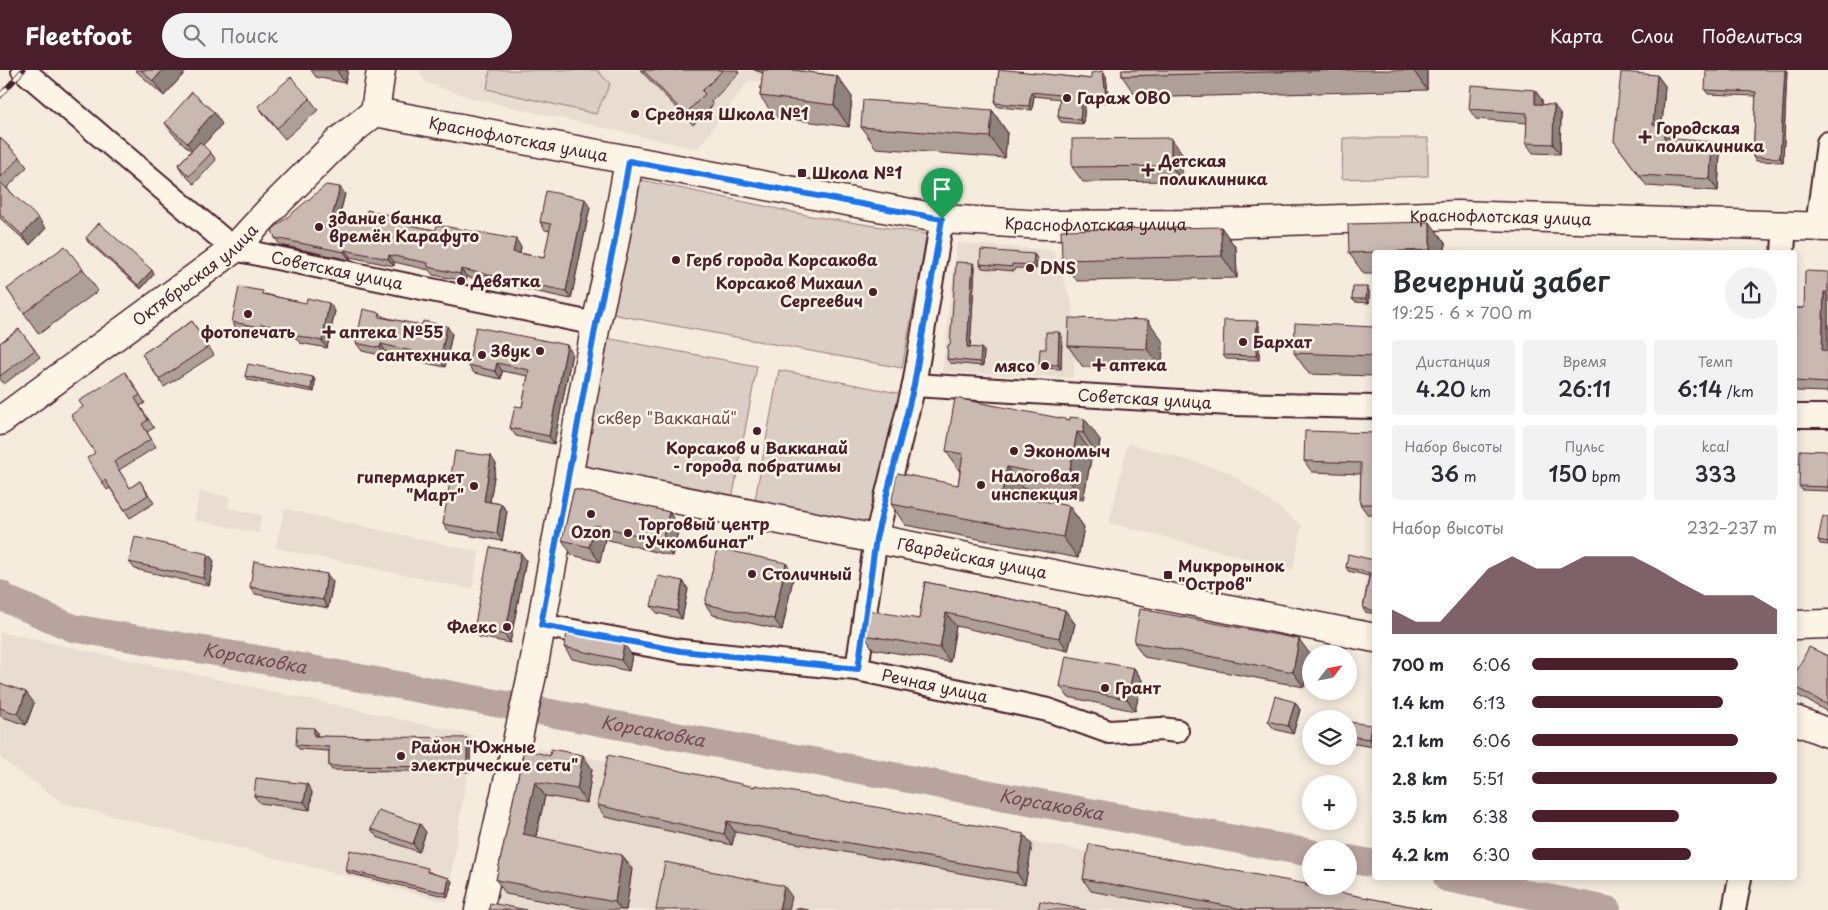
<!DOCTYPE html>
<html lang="ru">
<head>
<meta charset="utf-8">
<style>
  :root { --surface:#fff; --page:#f2f2f3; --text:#2b2b33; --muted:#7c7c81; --accent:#4a1f2b }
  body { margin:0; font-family:"Playpen Sans",sans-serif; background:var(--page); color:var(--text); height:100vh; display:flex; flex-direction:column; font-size:19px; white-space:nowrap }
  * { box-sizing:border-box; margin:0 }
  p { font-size:16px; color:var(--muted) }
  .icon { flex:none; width:28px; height:28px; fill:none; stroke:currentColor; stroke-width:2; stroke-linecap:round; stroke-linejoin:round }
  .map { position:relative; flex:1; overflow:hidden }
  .side { position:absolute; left:1372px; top:180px; width:425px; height:630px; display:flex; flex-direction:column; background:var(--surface); border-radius:5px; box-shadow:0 2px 12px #0003 }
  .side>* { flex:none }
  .needle { width:32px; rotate:58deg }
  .fabs { position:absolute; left:1302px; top:575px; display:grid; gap:10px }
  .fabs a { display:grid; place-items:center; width:55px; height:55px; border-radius:50%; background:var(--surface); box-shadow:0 2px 12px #0003; font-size:25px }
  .pin { position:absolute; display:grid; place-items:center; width:42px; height:42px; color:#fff; margin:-51px -21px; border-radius:50% 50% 50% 0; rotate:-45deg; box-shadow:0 0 5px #0007 }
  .pin .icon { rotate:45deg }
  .round { display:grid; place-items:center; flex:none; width:52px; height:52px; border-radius:26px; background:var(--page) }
  .summary { display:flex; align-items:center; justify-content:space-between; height:85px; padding:0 20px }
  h1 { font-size:28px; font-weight:600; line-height:38px }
  .stats { display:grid; grid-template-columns:repeat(3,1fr); gap:8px; height:85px; padding:5px 20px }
  .stats div { display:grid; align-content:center; border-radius:5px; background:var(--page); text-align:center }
  .stats b { font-size:21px; font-weight:600 }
  .stats small { font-size:14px; font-weight:400 }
  .stats p { font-size:14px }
  .chart { height:140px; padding:10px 20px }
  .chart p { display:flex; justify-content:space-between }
  .chart svg { width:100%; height:90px; margin-top:5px; fill:var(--accent); opacity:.7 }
  ul { padding:0 20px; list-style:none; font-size:16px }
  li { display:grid; grid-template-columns:80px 60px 1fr; align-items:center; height:38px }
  li i { height:12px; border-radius:6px; background:var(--accent) }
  header { display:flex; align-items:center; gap:30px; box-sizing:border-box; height:70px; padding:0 25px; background:var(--accent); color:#fff }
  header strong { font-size:24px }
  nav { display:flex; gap:28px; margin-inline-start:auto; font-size:18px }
  .search { width:350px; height:45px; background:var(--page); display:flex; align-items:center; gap:12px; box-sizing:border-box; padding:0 18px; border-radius:28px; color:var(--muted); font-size:19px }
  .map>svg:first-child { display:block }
</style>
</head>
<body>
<header>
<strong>Fleetfoot</strong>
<div class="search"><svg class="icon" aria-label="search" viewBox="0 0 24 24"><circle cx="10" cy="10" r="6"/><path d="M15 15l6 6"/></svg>Поиск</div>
<nav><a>Карта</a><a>Слои</a><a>Поделиться</a></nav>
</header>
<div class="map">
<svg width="1828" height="840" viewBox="0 0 1828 840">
  <rect width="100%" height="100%" fill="#f5ecde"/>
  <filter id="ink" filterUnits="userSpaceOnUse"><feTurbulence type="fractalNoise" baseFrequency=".02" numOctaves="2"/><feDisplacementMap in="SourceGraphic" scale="10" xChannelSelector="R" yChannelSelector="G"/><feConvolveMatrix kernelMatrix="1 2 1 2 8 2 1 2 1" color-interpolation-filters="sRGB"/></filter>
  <g filter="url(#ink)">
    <path fill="#e8ddd0" d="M418,0H789L785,13L748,11L699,77L694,78L471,28L425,12Z
      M957,173L1053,180L1072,234L1076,268L1073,308L942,302Z
      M1128,373L1229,402L1302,455L1293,500L1109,453Z
      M200,421L230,427L228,438L262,445L258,463L194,450Z
      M285,439L479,482L472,519L275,478Z
      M0,562L473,665L447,832L63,733L0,688Z
      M532,677L1122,788L1393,840H480Z"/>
    <path fill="#dbcec4" stroke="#927678" d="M490,0H597L610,14L596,44L487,19Z
      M1343,68H1428V106L1342,109Z
      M632,108L811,146L927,164L902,298L606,243Z
      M606,268L757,296L732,430L578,400Z
      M779,300L903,324L873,458L754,435Z"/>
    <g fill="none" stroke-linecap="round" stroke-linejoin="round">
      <g stroke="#b8a39e" stroke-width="28">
        <path id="s1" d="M0,524L6,529L73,558L257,589L1311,783"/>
        <path d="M1349,789L1375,794"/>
        <path d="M1447,808L1607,840"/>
      </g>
      <g stroke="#4a1f2b" stroke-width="26">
        <g id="minor">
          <path id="s2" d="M23,0L234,179L596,254"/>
          <path d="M1817,156L1828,73"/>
          <path d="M1783,182L1785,154"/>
          <path id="s3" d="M914,315L1230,334L1375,337"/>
          <path d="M1795,346H1828"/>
          <path id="s4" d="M541,555L681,581L857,599L1048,640L1109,662L1161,659L1177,661"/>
          <path d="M857,599L876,468L914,315L942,149"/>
          <path d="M1734,840L1740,808"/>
        </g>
      </g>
      <g stroke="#4a1f2b" stroke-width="31">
        <g id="major">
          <path id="s5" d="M375,42L942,149L1044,155L1202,154L1457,145L1828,157"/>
          <path d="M375,42L381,0"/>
          <path id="s6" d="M0,351L234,179L268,142L340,70L375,42"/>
          <path id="s7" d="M569,408L1375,568"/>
          <path d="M1795,555L1828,554"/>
          <path d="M1795,650L1828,663"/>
          <path d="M479,840L532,605L596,254L614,175L629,91"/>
        </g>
      </g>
      <use href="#minor" stroke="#fcf5e5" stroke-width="22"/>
      <use href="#major" stroke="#fcf5e5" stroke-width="28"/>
      <g stroke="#4a1f2b" stroke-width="5.5">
        <path id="rail" d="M0,26L23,0"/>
      </g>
      <use href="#rail" stroke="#fcf5e5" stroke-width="4" stroke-dasharray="11" stroke-linecap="butt"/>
    </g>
    <path fill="#ae9f98" stroke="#4a1f2b" d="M135,0H187L164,26Z
      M311,0H348L345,13L316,7Z
      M640,0H737L739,3L711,32L713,35L693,55Z
      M754,0H793L837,6L852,27L849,57L775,47L760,26L763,3Z
      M999,0L1091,9L1106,6L1109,32L1085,35L1083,54L1061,52L1058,47L1060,29L1034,26L1032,40L998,37L995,33Z
      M1122,0H1427V20L1137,28L1122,6Z
      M1787,0L1783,92L1756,91L1753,87L1756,26L1708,24L1705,20Z
      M1657,5L1665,16L1662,56H1664L1672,68V69L1720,83L1718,121L1647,116L1614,71Z
      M310,29L318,40L285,69L266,47L258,36Z
      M1542,30V34L1561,45L1560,84L1533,83L1526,73L1527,53L1476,49L1469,39Z
      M992,40L1007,62L1005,88L876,78L861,57Z
      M165,53L222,54L203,75L211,83L216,90L194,114L183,103L178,95L191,81L173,64Z
      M0,68L20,87L27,97L7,118L46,158L30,175L0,148Z
      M1182,83V111L1083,112L1072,97Z
      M345,124L339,148L365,154H404L521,177L520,183L544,188L550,161L545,160L540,152L590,137L571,229L467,207L466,211L433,205L429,200L394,192V196L350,187V190L280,175L275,168Z
      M1221,157L1236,178L1237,208L1077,211L1062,190Z
      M86,168L154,204L141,219L88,172Z
      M1445,173V182H1375V204H1364L1349,183Z
      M1037,188L1036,199L1015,198L1014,201L982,198L980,194Z
      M973,193L975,197L970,277L984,281L983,296L950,293L947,289Z
      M83,199L98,221L39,264L7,219Z
      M1828,202V322L1797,321L1795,318V238H1804Z
      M1367,217L1369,221V233L1355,232L1352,229Z
      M265,224L335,241L327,278L300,273L296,268L266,262V265L237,259L232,252Z
      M380,243L384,247L452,264L445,297L421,292L418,289L386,282L385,286L362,281L356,273Z
      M192,251L214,285L164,317L142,284Z
      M1259,255V290L1226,289L1223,285Z
      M1375,257V306L1309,304L1294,283Z
      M19,259L40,287L4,314L0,309V273Z
      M1062,266L1061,299L1042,298L1039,294Z
      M1163,272L1162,300L1083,297L1068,276Z
      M572,283L554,374L516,366L510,358L522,337L528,306L502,301L501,309L474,303L468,295Z
      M245,306L313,307L315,310L314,322L248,310Z
      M131,310L145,333L140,336L154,358L147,362L156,377L119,400L130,418L140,411L154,433L130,448L110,418L107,420L102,412Z
      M1070,350L1100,370L1098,385L1092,384L1083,430L1022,418L1020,427L1069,436L1084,457L1078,488L905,455L891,434L958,415L960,402L946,381Z
      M1375,363V445H1368L1360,434L1361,404L1312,402L1304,391Z
      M1828,381V421L1802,420L1799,416Z
      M496,394L490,432L501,434L507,441L502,471L449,462L443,454Z
      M574,419L669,442L679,457L672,486L605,469L600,492L572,485L562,470Z
      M1828,448V475L1820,474L1818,470Z
      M208,484L214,491L209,516L135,499L129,492Z
      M526,490L510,573L479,567L474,559Z
      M1374,490L1375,491V544L1365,542L1363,538L1369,506L1348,501L1346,497Z
      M794,504L782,560L713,545L705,534Z
      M683,511L688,519L682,549L657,543L651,536Z
      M333,512L328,538L255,524L250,517Z
      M925,512L1065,540L1075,554L1068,581L956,556L950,592L873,579L864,565L919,549Z
      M1134,572L1310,584L1304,617L1144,587Z
      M564,577L632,585L629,601L572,589Z
      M1828,586V642L1797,625L1795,622V604Z
      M1134,598L1142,610L1135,641L1068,627L1060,616Z
      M0,613L34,633L26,655L0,646Z
      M1295,632L1300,640L1293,664L1274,659L1268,651Z
      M1349,652L1375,661L1374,677L1349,673Z
      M317,662V666L470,672V702L332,700L329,696V681L299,679L296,675Z
      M524,679L592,699L587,733L545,726L536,767L632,799L626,840H592L506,824L496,810Z
      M312,722L310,740L260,733L254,726Z
      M597,735L1032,775L1025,815L735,762L732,775L605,747Z
      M371,759L426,762L419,782L377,767Z
      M346,800L431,802L430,803L449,808L452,811L448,827L348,803Z
      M1083,809L1306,814L1307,817L1431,840H1192L1091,821Z"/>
    <path fill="#8d827c" stroke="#4a1f2b" d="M163,0H187L164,26L153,11Z
      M337,0H348L345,13L337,1Z
      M1413,0H1427V20Z
      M1785,0H1787L1783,92L1780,88Z
      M1103,1L1106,6L1109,32L1106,28Z
      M1657,5L1665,16L1661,67L1653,55Z
      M837,6L852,27L849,57L834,35Z
      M1535,20L1542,30V44L1535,34Z
      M1031,22L1034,26L1032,40L1029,36Z
      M1082,30L1085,35L1083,54L1080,50Z
      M1554,35L1561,45L1560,84L1553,74Z
      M992,40L1007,62L1005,88L990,67Z
      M214,42L222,54L195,84L187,73Z
      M1664,56L1672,68V80L1664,68Z
      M1171,68L1182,83V111L1171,96Z
      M1712,72L1720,83L1718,121L1710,109Z
      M340,117L345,124L337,155L332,147Z
      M585,129L590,137L571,229L566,221Z
      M399,147L404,154L397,153Z
      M38,148L46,158L30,175L22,165Z
      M1430,152L1445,173V182H1432L1430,180Z
      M1221,157L1236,178L1237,208L1222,186Z
      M516,169L521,177L519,189L513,182Z
      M345,180L350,187V190L344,182Z
      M1034,184L1037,188L1036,199L1033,195Z
      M389,185L394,192V196L388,189Z
      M973,193L975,197L970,280L967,277Z
      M461,199L467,207L466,211L460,204Z
      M152,200L154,204L141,219L138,215Z
      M1367,217L1369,221V233L1366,229Z
      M1824,222L1828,227V289L1822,280Z
      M329,233L335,241L327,278L322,271Z
      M1148,250L1163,272L1162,300L1147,279Z
      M1257,251L1259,255V290L1256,286Z
      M261,254L266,262V265L260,257Z
      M447,256L452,264L445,297L440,290Z
      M1059,262L1062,266L1061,299L1058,295Z
      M381,274L386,282L385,286L380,278Z
      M567,275L572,283L554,374L549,366Z
      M981,278L984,281L983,296L980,292Z
      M497,293L502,301L501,309L495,301Z
      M313,307L315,310L314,322L311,319Z
      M1085,349L1100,370L1098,385L1083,363Z
      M1077,362L1092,384L1083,430L1068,409Z
      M491,386L496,394L489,438L484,431Z
      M1007,397L1022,418L1017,444L1002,423Z
      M501,434L507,441L502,471L497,463Z
      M1069,436L1084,457L1078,488L1063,467Z
      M669,442L679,457L672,486L662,471Z
      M595,455L605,469L600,492L589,477Z
      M521,483L526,490L510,573L505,565Z
      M208,484L214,491L209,516L203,508Z
      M786,493L794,504L782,560L774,549Z
      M327,504L333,512L328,538L323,530Z
      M683,511L688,519L682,549L677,541Z
      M1065,540L1075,554L1068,581L1059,568Z
      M946,543L956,556L950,592L940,578Z
      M1299,569L1310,584L1304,617L1293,602Z
      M624,574L632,585L629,601L621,590Z
      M1134,598L1142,610L1135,641L1127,629Z
      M26,622L34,633L26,655L18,644Z
      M1295,632L1300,640L1293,664L1288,656Z
      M1371,655L1375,661L1374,677L1369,669Z
      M314,658L317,662L316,670L314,666Z
      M467,668L470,672V702L467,697Z
      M583,685L592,699L587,733L577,719Z
      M535,712L545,726L533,778L523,764Z
      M307,714L312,722L310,740L304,732Z
      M727,751L735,762L732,775L724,764Z
      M420,754L426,762L419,782L413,774Z
      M1024,764L1032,775L1025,815L1017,803Z
      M622,785L632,799L626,840H621L615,832Z
      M449,808L452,811L448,827L446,823Z
      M784,816L792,827L789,840H779Z"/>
    <path fill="#cab9b1" stroke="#4a1f2b" d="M141,0H163L153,11Z
      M643,0H723L702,21L705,24L685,44Z
      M763,0H793L837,6L834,35L760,26Z
      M999,0H1008L1091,9V3L1103,1L1106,28L1082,30L1080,50L1058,47L1060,25L1031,22L1029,36L995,33Z
      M1122,0H1343L1122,6Z
      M1706,0H1785L1780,88L1753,87L1756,22L1705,20Z
      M1621,2L1657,5L1653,55L1664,56V68L1712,72L1710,109L1639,105L1614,71Z
      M291,7L310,29L277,58L258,36Z
      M1471,15L1535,20V34L1554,35L1553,74L1526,73L1527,43L1469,39Z
      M192,22L214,42L187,73L165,53Z
      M863,30L992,40L990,67L861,57Z
      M0,68L20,87L0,108Z
      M1171,68V96L1072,97V69Z
      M200,72L211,83L189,106L178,95Z
      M0,112L38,148L22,165L0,144Z
      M326,115L340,117L332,147L365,154L367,140L399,147L397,153L436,160L437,155L516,169L513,182L544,188L551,154L540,152L546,121L585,129L566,221L461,199L460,204L428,197V193L389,185L388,189L345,180L344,182L275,168L272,160Z
      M1430,152V180L1349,183L1348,154Z
      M99,153L152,200L138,215L86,168Z
      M1221,157L1222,186L1062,190L1061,160Z
      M65,176L83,199L24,243L7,219Z
      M981,180L1034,184L1033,195L1012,194V197L980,194Z
      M956,192L973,193L967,277L981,278L980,292L947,289L948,275H950Z
      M1805,201L1828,202V222H1824L1822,280L1828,281V313L1795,311V238H1804Z
      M239,217L263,221L262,224L306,233L307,228L329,233L322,271L294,265L295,261L261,254L260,257L232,252Z
      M1353,217H1367L1366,229H1352Z
      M363,239L380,243L379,247L422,255L423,251L447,256L440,290L415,285L416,282L381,274L380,278L356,273Z
      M1069,248L1148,250L1147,279L1068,276Z
      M1224,250L1257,251L1256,286L1223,285Z
      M192,251L208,277L159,309L142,284Z
      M1295,253L1375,257V286L1294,283Z
      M476,257L567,275L549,366L510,358L515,336L522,337L529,300L497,293L495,301L468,295Z
      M19,259L35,280L0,306V273Z
      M1046,262H1059L1058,295L1039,294L1040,279H1046Z
      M248,294L313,307L311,319L245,306Z
      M125,302L140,325L135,328L148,350L142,354L151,369L114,392L130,418L140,411L148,425L125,440L105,410L102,412L87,388L95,383L71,345L83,337L79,331Z
      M955,328L1070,350V347L1085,349L1083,363L1077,362L1068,409L1007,397L1002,423L1069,436L1063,467L891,434L897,403L958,415L963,384L946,381Z
      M1305,361L1375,363V434H1360L1361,393L1304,391Z
      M1800,380L1828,381V417L1799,416Z
      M455,381L491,386L484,431L501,434L497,463L443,454Z
      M574,419L669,442L662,471L595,455L589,477L562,470Z
      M1823,446L1828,448V472L1818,470Z
      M135,467L208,484L203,508L129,492Z
      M490,477L521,483L505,565L474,559Z
      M717,478L786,493L774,549L705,534Z
      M1348,484L1374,490L1373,496L1375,497V541L1363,538L1370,503L1346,497Z
      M254,491L327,504L323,530L250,517Z
      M658,506L683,511L677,541L651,536Z
      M925,512L1065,540L1059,568L946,543L940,578L864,565L867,540L919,549Z
      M1140,539L1299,569L1293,602L1134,572Z
      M567,563L624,574L621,590L564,577Z
      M1809,577L1828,586V635L1795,617V604Z
      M1066,586L1134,598L1127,629L1060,616Z
      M0,613L26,622L18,644L0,638Z
      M1275,626L1295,632L1288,656L1268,651Z
      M1314,646L1330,649H1314Z
      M1349,652L1371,655L1369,669L1349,666Z
      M297,657L314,658V666L467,668V697L329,696V677L296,675Z
      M524,679L550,686L551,679L583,685L577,719L535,712L523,764L622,785L615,832L496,810Z
      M608,685L755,717V715L1024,764L1017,803L727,751L724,764L597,735Z
      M256,708L307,714L304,732L254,726Z
      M378,740L420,754L413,774L371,759Z
      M1089,774L1306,814V816L1431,840H1248L1083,809Z
      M350,780L428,798L427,802L449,808L446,823L346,800Z
      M665,792L784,816L779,840H656Z
      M1040,831L1086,840H1038Z
      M490,833L527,840H489Z
      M796,838L809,840H796Z"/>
  </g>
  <g fill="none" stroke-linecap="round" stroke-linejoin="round" filter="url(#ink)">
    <g stroke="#fff" stroke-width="10">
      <path id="route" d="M629,91L942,149L914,315L876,468L858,599L681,581L541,555L596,254L614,175Z"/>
    </g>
    <use href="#route" stroke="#1a73e8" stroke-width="6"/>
  </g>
  <g fill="#4a1f2b" stroke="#fcf5e5" stroke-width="2">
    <circle cx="1067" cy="28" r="5"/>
    <circle cx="635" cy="44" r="5"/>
    <path d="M1642.5 59.5h5v5h5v5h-5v5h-5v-5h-5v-5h5z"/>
    <path d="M1145.5 92.5h5v5h5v5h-5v5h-5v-5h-5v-5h5z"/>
    <rect x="797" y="98" width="10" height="10" rx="2.5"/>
    <circle cx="319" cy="157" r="5"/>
    <circle cx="676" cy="190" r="5"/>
    <circle cx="1030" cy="198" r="5"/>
    <circle cx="461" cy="211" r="5"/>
    <circle cx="873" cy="222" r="5"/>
    <circle cx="248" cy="244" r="5"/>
    <path d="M326.5 254.5h5v5h5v5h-5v5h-5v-5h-5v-5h5z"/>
    <circle cx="1243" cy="272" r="5"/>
    <circle cx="540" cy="281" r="5"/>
    <circle cx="482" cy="285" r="5"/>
    <path d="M1096.5 287.5h5v5h5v5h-5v5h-5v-5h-5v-5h5z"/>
    <circle cx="1045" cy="296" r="5"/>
    <circle cx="757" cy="361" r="5"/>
    <circle cx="1014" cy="381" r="5"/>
    <circle cx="981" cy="415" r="5"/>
    <circle cx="474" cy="416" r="5"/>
    <circle cx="591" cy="444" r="5"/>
    <circle cx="628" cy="463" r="5"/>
    <circle cx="752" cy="504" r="5"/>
    <rect x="1163" y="500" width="10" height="10" rx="2.5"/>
    <circle cx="507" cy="557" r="5"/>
    <circle cx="1105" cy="618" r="5"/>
    <circle cx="401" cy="686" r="5"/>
  </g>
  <g text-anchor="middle" stroke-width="5" stroke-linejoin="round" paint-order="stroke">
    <g font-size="16" font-weight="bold" fill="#4a1f2b" stroke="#fcf5e5" text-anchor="start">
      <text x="1077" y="34">Гараж ОВО</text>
      <text x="645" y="50">Средняя Школа №1</text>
      <text x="1656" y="64">Городская<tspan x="1656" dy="18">поликлиника</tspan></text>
      <text x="1159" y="97">Детская<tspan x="1159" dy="18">поликлиника</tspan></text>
      <text x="812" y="109">Школа №1</text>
      <text x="329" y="154">здание банка<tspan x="329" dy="18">времён Карафуто</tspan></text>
      <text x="686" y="196">Герб города Корсакова</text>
      <text x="1040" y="204">DNS</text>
      <text x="471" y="217">Девятка</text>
      <text x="863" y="219" text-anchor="end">Корсаков Михаил<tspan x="863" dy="18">Сергеевич</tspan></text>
      <text x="248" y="268" text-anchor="middle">фотопечать</text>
      <text x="339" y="268">аптека №55</text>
      <text x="1253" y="278">Бархат</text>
      <text x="530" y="287" text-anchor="end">Звук</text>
      <text x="472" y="291" text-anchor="end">сантехника</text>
      <text x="1109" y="301">аптека</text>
      <text x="1035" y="302" text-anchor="end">мясо</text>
      <text x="757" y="384" text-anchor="middle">Корсаков и Вакканай<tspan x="757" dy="18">- города побратимы</tspan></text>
      <text x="1024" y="387">Экономыч</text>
      <text x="991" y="412">Налоговая<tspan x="991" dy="18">инспекция</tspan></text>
      <text x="464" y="413" text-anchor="end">гипермаркет<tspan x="464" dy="18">"Март"</tspan></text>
      <text x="638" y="460">Торговый центр<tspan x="638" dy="18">"Учкомбинат"</tspan></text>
      <text x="591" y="468" text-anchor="middle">Ozon</text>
      <text x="1178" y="502">Микрорынок<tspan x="1178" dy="18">"Остров"</tspan></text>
      <text x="762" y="510">Столичный</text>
      <text x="497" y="563" text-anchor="end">Флекс</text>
      <text x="1115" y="624">Грант</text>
      <text x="411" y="683">Район "Южные<tspan x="411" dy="18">электрические сети"</tspan></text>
    </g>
    <g font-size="16" fill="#4a1f2b" stroke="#fcf5e5">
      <text dy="6" stroke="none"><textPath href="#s5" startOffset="146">Краснофлотская улица</textPath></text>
      <text dy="6" stroke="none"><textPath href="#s5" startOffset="1136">Краснофлотская улица</textPath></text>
      <text dy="6" stroke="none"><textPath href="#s5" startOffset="731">Краснофлотская улица</textPath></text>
      <text dy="6" stroke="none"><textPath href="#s2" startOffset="382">Советская улица</textPath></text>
      <text dy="6" stroke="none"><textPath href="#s6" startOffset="244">Октябрьская улица</textPath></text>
      <text dy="6" stroke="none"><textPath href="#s3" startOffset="231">Советская улица</textPath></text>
      <text dy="6" stroke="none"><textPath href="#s7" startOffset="411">Гвардейская улица</textPath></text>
      <text dy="6" stroke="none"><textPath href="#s4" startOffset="399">Речная улица</textPath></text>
    </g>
    <g font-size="16" fill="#6e4b51" stroke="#fcf5e5">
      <text x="667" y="354">сквер "Вакканай"</text>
    </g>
    <g font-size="18" font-style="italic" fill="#704d53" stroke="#fcf5e5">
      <text dy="6" stroke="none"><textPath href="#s1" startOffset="265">Корсаковка</textPath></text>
      <text dy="6" stroke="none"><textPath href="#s1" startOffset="670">Корсаковка</textPath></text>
      <text dy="6" stroke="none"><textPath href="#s1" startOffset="1075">Корсаковка</textPath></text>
    </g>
  </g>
</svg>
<div class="fabs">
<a><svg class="needle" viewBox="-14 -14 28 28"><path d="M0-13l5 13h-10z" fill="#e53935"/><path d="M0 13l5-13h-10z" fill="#7c7c81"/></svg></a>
<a><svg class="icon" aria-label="layers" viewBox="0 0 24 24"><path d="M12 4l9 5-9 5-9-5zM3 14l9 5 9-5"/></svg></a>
<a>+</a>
<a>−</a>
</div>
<div class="pin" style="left:942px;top:149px;background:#1e9e55"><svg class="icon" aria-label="arrive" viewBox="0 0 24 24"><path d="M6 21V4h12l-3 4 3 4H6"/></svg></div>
<section class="side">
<div class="summary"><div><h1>Вечерний забег</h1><p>19:25 · 6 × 700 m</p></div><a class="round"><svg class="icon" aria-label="share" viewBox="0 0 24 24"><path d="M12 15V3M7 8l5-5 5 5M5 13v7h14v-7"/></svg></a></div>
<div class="stats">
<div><p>Дистанция</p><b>4.20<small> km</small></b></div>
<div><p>Время</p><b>26:11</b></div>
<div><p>Темп</p><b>6:14<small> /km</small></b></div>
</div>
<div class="stats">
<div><p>Набор высоты</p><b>36<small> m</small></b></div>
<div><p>Пульс</p><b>150<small> bpm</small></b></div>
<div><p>kcal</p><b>333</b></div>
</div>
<div class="chart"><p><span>Набор высоты</span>232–237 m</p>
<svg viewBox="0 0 160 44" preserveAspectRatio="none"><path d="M0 44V32L10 38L20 38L30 25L40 12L50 6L60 12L70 12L80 6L90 6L100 6L110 12L120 19L130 25L140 25L150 25L160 32V44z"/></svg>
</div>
<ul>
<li><b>700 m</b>6:06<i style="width:84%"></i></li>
<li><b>1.4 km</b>6:13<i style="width:78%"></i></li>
<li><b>2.1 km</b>6:06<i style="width:84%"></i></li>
<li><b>2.8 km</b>5:51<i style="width:100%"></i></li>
<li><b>3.5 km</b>6:38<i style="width:60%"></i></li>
<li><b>4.2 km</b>6:30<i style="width:65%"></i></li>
</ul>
</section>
</div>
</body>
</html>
